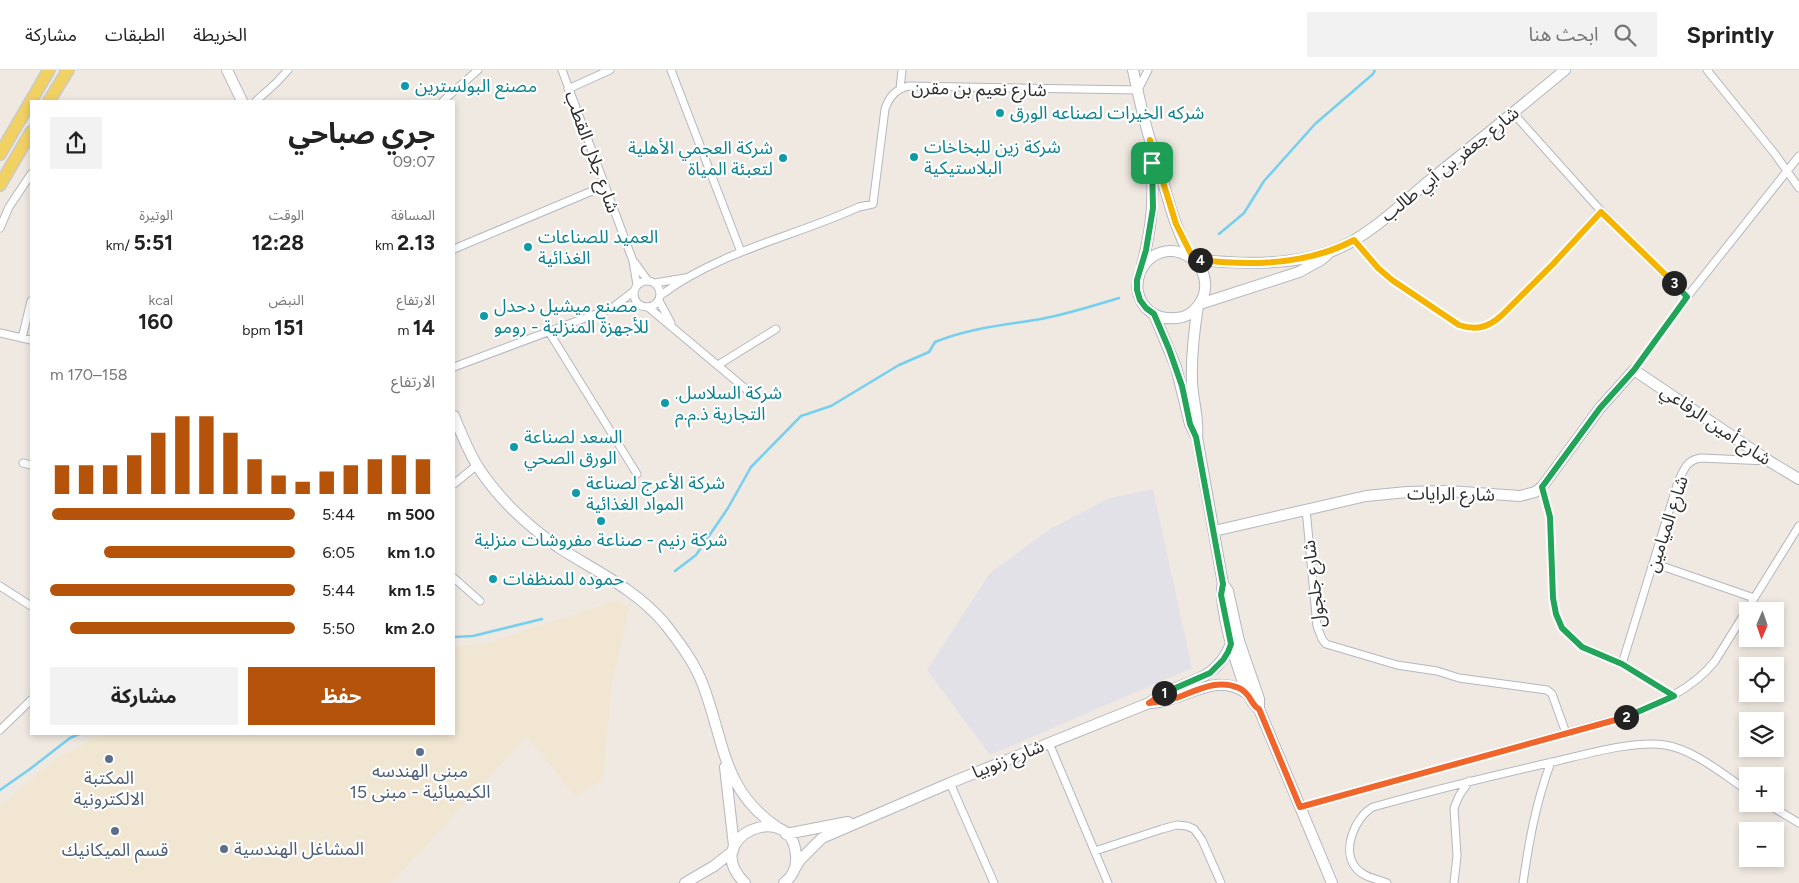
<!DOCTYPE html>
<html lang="ar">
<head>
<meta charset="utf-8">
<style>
  :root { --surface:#fff; --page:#f2f2f2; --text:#222; --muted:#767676; --line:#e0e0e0; --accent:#b45309 }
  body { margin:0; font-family:Figtree,"Noto Sans Arabic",sans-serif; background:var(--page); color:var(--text); direction:rtl; height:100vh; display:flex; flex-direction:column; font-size:19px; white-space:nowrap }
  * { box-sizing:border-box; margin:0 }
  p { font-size:16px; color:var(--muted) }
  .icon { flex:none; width:28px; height:28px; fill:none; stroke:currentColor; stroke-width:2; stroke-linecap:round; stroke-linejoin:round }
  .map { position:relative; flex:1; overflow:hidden; direction:ltr }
  .sheet { position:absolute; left:30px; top:30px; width:425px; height:635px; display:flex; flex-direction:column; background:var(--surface); border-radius:0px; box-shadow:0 2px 8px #0003; direction:rtl }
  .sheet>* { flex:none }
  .needle { width:32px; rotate:182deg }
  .controls { position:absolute; left:1739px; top:532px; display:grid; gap:10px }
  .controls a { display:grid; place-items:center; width:45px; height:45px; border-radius:0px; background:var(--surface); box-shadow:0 2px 8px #0003; font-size:25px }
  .pin { position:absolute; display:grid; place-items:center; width:42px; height:42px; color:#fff; margin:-21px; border-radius:10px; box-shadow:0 2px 8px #0006 }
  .km { position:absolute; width:25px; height:25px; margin:-12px; border-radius:50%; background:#222; color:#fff; font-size:14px; line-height:25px; text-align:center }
  .round { display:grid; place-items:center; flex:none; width:52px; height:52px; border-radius:0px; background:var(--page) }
  .head { display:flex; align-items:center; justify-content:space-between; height:85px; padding:0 20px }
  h1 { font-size:28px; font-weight:700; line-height:38px }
  .stats { display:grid; grid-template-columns:repeat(3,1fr); gap:8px; height:85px; padding:5px 20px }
  .stats div { display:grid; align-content:center }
  .stats b { font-size:21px; font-weight:700 }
  .stats small { font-size:14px; font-weight:400 }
  .stats p { font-size:14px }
  .chart { height:140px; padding:10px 20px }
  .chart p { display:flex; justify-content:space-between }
  .chart svg { width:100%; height:90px; margin-top:5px; stroke:var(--accent); stroke-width:6 }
  .cta { display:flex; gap:10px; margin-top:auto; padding:10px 20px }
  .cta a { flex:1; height:58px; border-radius:0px; background:var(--accent); color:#fff; font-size:20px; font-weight:700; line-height:58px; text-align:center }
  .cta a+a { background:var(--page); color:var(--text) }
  ul { padding:0 20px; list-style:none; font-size:16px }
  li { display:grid; grid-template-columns:80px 60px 1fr; align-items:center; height:38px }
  li i { height:12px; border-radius:6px; background:var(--accent) }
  header { display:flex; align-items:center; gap:30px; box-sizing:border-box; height:70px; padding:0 25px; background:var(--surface); border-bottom:1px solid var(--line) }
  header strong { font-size:24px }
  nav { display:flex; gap:28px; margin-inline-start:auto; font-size:18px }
  .search { width:350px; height:45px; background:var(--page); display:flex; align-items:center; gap:12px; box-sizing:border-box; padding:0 18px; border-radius:0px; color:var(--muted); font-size:19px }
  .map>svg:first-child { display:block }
</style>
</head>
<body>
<header>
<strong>Sprintly</strong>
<div class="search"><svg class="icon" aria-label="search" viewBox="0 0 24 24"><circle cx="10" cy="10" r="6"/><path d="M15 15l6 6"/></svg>ابحث هنا</div>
<nav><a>الخريطة</a><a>الطبقات</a><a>مشاركة</a></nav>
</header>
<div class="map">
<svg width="1799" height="813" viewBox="0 0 1799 813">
  <rect width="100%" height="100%" fill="#efe9e1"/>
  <path fill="#e3e1e8" d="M1153,419L1192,598L990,685L927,600L990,503L1050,459L1110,428Z"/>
  <path fill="#f0e6d1" d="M618,530L629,538L611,617L603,710L575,726L527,666L391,813H0V736L56,689L102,664H454V576L484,574Z"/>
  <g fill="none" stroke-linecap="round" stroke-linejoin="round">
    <path stroke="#75cff0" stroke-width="2.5" d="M1219,164L1244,143L1264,111L1315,54L1373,4L1375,0
      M675,501L696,485L728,438L751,397L801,346L831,336L899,295L929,282L935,272C969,258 1005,255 1041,249C1067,244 1093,236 1119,228
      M454,567L473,566L542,549
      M0,720L30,699L70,668L79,664"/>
    <g stroke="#b4b7c1" stroke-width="9">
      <path id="street" d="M562,0L633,191L637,215
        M671,0L741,182
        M1707,0L1775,84L1799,118
        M568,19L610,0
        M900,19L902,0
        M256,31L276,13L288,0
        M443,31L478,0
        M1514,44L1601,141L1687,227
        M0,158L9,137L31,104
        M1354,170L1378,198L1392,210L1459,255C1477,261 1489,257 1502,245L1553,194L1601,141
        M454,179L604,116
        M635,193L648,211
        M634 224a13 13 0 1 1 26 0a13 13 0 1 1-26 0Z
        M655,213L685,208
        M661,225C720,181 793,167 859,137L873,134L885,39C889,27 895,20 908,16L1138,20L1148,0
        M659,231L671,253
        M615,237L640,235
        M648,237L747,320
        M549,262L637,404
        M0,263L31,270
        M22,268L31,231
        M718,295L776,259
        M454,297L612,238L634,221
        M1634,300L1687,227L1799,86
        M23,393L31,395
        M454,414L477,395
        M1542,417L1550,447L1553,528L1556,544L1562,558L1582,577L1622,594L1674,626
        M1306,439L1317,556L1322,569L1326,574L1397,595L1437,601L1459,608L1547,620L1552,624L1566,663
        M1653,493L1754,528
        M454,508L480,531
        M0,516L31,536
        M1622,594L1678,412C1684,400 1686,390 1701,388L1767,391
        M0,660L31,630
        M1049,673L1108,813
        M950,713L994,813
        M1767,734L1799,753
        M1300,737L1627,646C1660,633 1693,619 1715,591L1799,456
        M1095,781L1162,759L1177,755L1187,756L1194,759L1202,770L1221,813
        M1387,813C1377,809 1363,807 1356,798C1341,780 1355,747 1373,737C1434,720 1495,705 1557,691C1587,684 1635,670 1665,675C1693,679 1724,705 1748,721
        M1454,813L1457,786L1454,738L1459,726L1469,711
        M1523,813C1529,771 1536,732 1551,692"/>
    </g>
    <g stroke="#b4b7c1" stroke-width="12">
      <path id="secondary" d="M227,0L242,31
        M1133,0C1138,23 1143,47 1150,70C1153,79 1157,87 1159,96C1164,115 1169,135 1176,154C1181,166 1185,179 1193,189C1199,196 1204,201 1205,212C1207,229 1193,248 1175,248C1164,249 1154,246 1147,239C1126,218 1142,180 1172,181C1180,181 1186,185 1193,189
        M1193,189C1235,194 1291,196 1332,181C1365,169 1397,138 1424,115C1471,77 1518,39 1565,0
        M1142,195C1153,154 1154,125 1151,83
        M1200,234L1299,202L1321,190L1328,184
        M1198,236C1194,261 1191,287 1192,313C1193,331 1199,349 1197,367L1223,514C1216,530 1244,633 1259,639
        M1154,244L1176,297L1190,354L1196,366
        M454,346C461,363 468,381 478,397C498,428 528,456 558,477C595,501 636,519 665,554C679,572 695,593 703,615C725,673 722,720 778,758
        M1214,461L1366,426L1407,422L1448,421L1520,426L1535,422L1542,417L1600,338L1634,300L1769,391L1799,409
        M1223,514L1228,521L1239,571L1259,629V639L1332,813
        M1152,633C1188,630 1214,600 1248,624
        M725,697L734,776
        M786,764L848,752
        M794,800L800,790L822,768L950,713L1149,633C1181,608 1213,617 1231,574
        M685,813L714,796L733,781
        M745,813C697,767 793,727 796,786C797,797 793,806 784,813"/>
    </g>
    <g stroke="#c9c9c9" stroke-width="14">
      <path id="primary" d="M49,31L68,0
        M0,84L49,0
        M0,115L31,62"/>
    </g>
    <use href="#street" stroke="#fff" stroke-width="7"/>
    <use href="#secondary" stroke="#fff" stroke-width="10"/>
    <use href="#primary" stroke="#f2d163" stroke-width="11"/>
  </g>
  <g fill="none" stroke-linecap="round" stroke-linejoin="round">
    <g stroke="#fff" stroke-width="10">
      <path id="split-1" d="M1152,93L1153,138L1146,180L1137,210V220L1140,230L1146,238L1154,244L1169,279L1182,316L1190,354L1196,367L1223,514L1221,525L1231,574L1228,582L1223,590L1210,603L1164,623"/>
    </g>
    <g stroke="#fff" stroke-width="10">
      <path id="split-2" d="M1164,623L1149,633C1158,632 1167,631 1176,628C1196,621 1217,608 1239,618C1252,624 1250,635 1259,639L1300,737L1626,647"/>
    </g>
    <g stroke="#fff" stroke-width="10">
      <path id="split-3" d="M1626,647L1674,626L1622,594L1582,577L1562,558L1556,544L1553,528L1550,447L1542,417L1600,338L1634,300L1687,227L1674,213"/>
    </g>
    <g stroke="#fff" stroke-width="10">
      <path id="split-4" d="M1200,190C1251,196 1308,195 1354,170L1378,198L1392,210L1459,255C1477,261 1489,257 1502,245L1553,194L1601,142L1674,213"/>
    </g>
    <g stroke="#fff" stroke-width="10">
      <path id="split-5" d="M1152,93L1150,70L1176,154L1193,188L1200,190"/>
    </g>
    <use href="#split-1" stroke="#22a559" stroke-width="6"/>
    <use href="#split-2" stroke="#f0652b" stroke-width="6"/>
    <use href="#split-3" stroke="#22a559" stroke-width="6"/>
    <use href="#split-4" stroke="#f5b400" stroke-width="6"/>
    <use href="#split-5" stroke="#f5b400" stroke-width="6"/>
  </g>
  <g fill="#0f9aa8" stroke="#fff" stroke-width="2">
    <circle cx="405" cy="16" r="5"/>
    <circle cx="1000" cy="43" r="5"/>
    <circle cx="914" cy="87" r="5"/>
    <circle cx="783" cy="88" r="5"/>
    <circle cx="528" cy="177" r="5"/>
    <circle cx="484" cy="246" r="5"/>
    <circle cx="665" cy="333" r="5"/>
    <circle cx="514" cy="377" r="5"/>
    <circle cx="576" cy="423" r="5"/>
    <circle cx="601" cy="451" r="5"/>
    <circle cx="493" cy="509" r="5"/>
  </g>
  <g fill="#5c6f8a" stroke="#fff" stroke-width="2">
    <circle cx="420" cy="682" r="5"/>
    <circle cx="109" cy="689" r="5"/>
    <circle cx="115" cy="761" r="5"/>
    <circle cx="224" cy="779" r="5"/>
  </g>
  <g text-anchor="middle" stroke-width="4.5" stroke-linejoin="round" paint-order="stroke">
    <g font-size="18" fill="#0d838f" stroke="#fff" text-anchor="start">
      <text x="415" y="22">مصنع البولسترين</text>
      <text x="1010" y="49">شركه الخيرات لصناعه الورق</text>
      <text x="924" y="83">شركة زين للبخاخات<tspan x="924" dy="21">البلاستيكية</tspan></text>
      <text x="773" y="84" text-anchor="end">شركة العجمي الأهلية<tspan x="773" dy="21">لتعبئة المياة</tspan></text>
      <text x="538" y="173">العميد للصناعات<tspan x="538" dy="21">الغذائية</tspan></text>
      <text x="494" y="242">مصنع ميشيل دحدل<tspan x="494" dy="21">للأجهزة المنزلية - رومو</tspan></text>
      <text x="675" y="329">.شركة السلاسل<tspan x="675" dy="21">التجارية ذ.م.م</tspan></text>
      <text x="524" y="373">السعد لصناعة<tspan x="524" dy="21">الورق الصحي</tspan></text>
      <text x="586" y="419">شركة الأعرج لصناعة<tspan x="586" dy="21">المواد الغذائية</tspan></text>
      <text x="601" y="476" text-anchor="middle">شركة رنيم - صناعة مفروشات منزلية</text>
      <text x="503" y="515">حموده للمنظفات</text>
    </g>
    <g font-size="18" fill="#2e2e2e" stroke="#fff">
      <text transform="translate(979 19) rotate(1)" y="6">شارع نعيم بن مقرن</text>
      <text transform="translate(592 82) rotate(70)" y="6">شارع جلال القطب</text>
      <text transform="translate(1450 94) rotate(-39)" y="6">شارع جعفر بن أبي طالب</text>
      <text transform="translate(1716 355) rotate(34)" y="6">شارع أمين الرفاعي</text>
      <text transform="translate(1451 424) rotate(1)" y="6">شارع الرايات</text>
      <text transform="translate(1667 454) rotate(-72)" y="6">شارع الميامين</text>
      <text transform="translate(1314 514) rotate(-97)" y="6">شارع جلجول</text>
      <text transform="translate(1008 689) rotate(-22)" y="6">شارع زنوبيا</text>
    </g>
    <g font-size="18" fill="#4e5e75" stroke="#fff">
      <text x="420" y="707">مبنى الهندسه<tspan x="420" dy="21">الكيميائية - مبنى 15</tspan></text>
      <text x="109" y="714">المكتبة<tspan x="109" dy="21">الالكترونية</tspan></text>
      <text x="234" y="785" text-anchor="start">المشاغل الهندسية</text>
      <text x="115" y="786">قسم الميكانيك</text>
    </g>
  </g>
</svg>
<div class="controls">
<a><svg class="needle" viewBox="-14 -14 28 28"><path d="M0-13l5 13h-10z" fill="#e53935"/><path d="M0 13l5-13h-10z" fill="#767676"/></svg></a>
<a><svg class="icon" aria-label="locate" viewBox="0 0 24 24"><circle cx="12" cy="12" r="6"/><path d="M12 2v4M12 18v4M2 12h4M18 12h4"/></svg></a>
<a><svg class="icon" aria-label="layers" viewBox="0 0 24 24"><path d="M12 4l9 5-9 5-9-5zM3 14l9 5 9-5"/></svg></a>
<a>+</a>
<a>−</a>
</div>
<div class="pin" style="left:1152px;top:93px;background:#1e9e55"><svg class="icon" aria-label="arrive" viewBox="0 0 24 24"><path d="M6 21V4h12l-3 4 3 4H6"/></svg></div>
<b class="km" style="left:1164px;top:623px">1</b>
<b class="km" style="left:1626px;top:647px">2</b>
<b class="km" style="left:1674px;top:213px">3</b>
<b class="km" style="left:1200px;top:190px">4</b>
<section class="sheet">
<div class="head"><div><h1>جري صباحي</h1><p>09:07</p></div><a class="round"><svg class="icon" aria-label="share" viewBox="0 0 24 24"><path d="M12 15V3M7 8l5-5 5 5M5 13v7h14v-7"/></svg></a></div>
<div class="stats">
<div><p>المسافة</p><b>2.13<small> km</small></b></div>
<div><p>الوقت</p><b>12:28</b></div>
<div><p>الوتيرة</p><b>5:51<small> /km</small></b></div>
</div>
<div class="stats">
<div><p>الارتفاع</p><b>14<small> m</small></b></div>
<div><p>النبض</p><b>151<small> bpm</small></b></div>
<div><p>kcal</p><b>160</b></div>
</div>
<div class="chart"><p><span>الارتفاع</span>158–170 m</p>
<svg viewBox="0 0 160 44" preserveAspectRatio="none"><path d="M5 44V30M15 44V30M25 44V30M35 44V25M45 44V14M55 44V6M65 44V6M75 44V14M85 44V27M95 44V35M105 44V38M115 44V33M125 44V30M135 44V27M145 44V25M155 44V27"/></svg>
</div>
<ul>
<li><b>500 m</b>5:44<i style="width:99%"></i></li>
<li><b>1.0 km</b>6:05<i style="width:78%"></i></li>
<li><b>1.5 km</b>5:44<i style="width:100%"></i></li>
<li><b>2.0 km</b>5:50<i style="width:92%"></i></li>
</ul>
<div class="cta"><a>حفظ</a><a>مشاركة</a></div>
</section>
</div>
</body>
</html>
